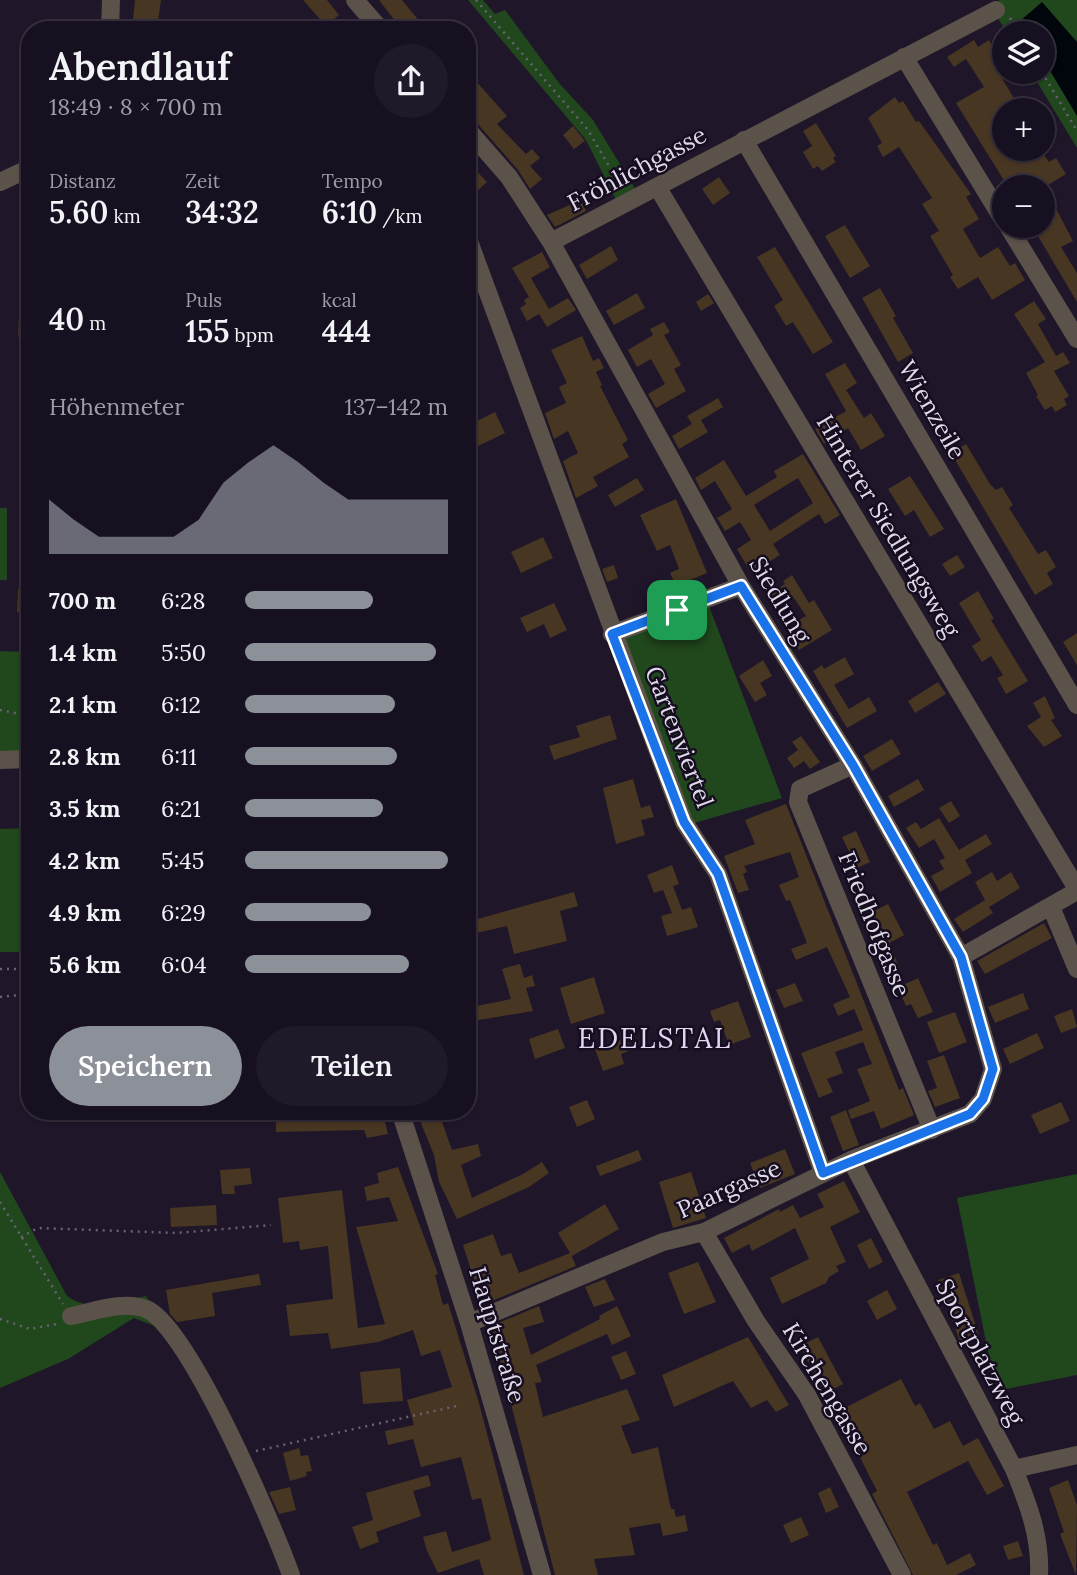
<!DOCTYPE html>
<html lang="de">
<head>
<meta charset="utf-8">
<style>
  :root { --surface:#171020; --page:#201929; --text:#f1f3f6; --muted:#9e9da5; --line:#36303e; --accent:#8c9099 }
  body { margin:0; font-family:Lora,serif; background:var(--page); color:var(--text); height:100vh; display:flex; flex-direction:column; font-size:26px; white-space:nowrap }
  * { box-sizing:border-box; margin:0 }
  p { font-size:23px; color:var(--muted) }
  .icon { flex:none; width:38px; height:38px; fill:none; stroke:currentColor; stroke-width:2; stroke-linecap:round; stroke-linejoin:round }
  .map { position:relative; flex:1; overflow:hidden }
  .sheet { position:absolute; left:21px; top:21px; width:455px; height:1099px; display:flex; flex-direction:column; background:var(--surface); border-radius:28px; box-shadow:0 2px 5px #0004,0 0 0 2px var(--line) }
  .sheet>* { flex:none }
  .controls { position:absolute; left:992px; top:21px; display:grid; gap:14px }
  .controls a { display:grid; place-items:center; width:63px; height:63px; border-radius:50%; background:var(--surface); box-shadow:0 2px 5px #0004,0 0 0 2px var(--line); font-size:35px }
  .pin { position:absolute; display:grid; place-items:center; width:60px; height:60px; color:#fff; margin:-30px; border-radius:14px; box-shadow:0 4px 10px #0006 }
  .round { display:grid; place-items:center; flex:none; width:74px; height:74px; border-radius:37px; background:var(--page) }
  .summary { display:flex; align-items:center; justify-content:space-between; height:119px; padding:0 28px }
  h1 { font-size:38px; font-weight:600; line-height:52px }
  .metrics { display:grid; grid-template-columns:repeat(3,1fr); gap:10px; height:119px; padding:7px 28px }
  .metrics div { display:grid; align-content:center }
  .metrics b { font-size:30px; font-weight:600 }
  .metrics small { font-size:19px; font-weight:400 }
  .metrics p { font-size:19px }
  .chart { height:196px; padding:14px 28px }
  .chart p { display:flex; justify-content:space-between }
  .chart svg { width:100%; height:126px; margin-top:7px; fill:var(--accent); opacity:.7 }
  .action { display:flex; gap:14px; margin-top:auto; padding:14px 28px }
  .action a { flex:1; height:80px; border-radius:42px; background:var(--accent); color:#fff; font-size:28px; font-weight:600; line-height:80px; text-align:center }
  .action a+a { background:var(--page); color:var(--text) }
  ul { padding:0 28px; list-style:none; font-size:23px }
  li { display:grid; grid-template-columns:112px 84px 1fr; align-items:center; height:52px }
  li i { height:18px; border-radius:9px; background:var(--accent) }
  .map>svg:first-child { display:block }
</style>
</head>
<body>
<div class="map">
<svg width="1077" height="1575" viewBox="0 0 1077 1575">
  <rect width="100%" height="100%" fill="#1f162a"/>
  <path fill="#21481d" d="M468,0H483L495,14L505,10L559,83L593,120L637,192L617,202L586,140Z
    M1000,0H1077V148L1031,72H1043V33H1007L990,5Z
    M0,508H7V580H0Z
    M709,606L782,798L694,823L622,636Z
    M0,651L30,652V754H0Z
    M30,828V952H0V829Z
    M0,1172L67,1296C90,1313 120,1301 146,1296L165,1330L134,1318L68,1359L0,1388Z
    M1077,1174V1375L996,1391L957,1198Z"/>
  <path fill="#00060c" d="M1042,2L1077,42V116L1043,59V33H1027L1020,21Z"/>
  <path fill="#473622" fill-rule="evenodd" d="M135,0H161L158,22L133,19Z
    M303,0H327L339,15L326,26Z
    M379,0H402L420,22L410,30H402Z
    M974,40L978,47L989,40L1004,67L1003,80L1021,110H1004V117L995,122L1004,137V149H1040L1049,162L1056,158L1066,174L1048,185L1056,199L1052,201L1073,241L1061,247L1077,273V302L1032,226H1043V187H1008L956,103L984,87L966,59L954,67L947,57Z
    M467,71L507,116L497,124L526,154L532,149L540,158L530,166L542,179L530,189L518,170L476,122L467,117V107L475,101L467,93Z
    M895,97L899,103L903,101L916,122L919,121L971,194L966,197L979,219L963,229L980,258L998,247L1010,266L1015,263L1025,280L992,300L978,277L958,289L950,277L953,275L930,236L939,231L922,204L932,198L899,147L883,157L877,146L882,143L868,118Z
    M816,123L836,156L833,158L836,162L822,171L818,166L813,169L803,152L812,146L803,131Z
    M573,126L585,141L574,149L563,135Z
    M467,161L487,182L467,200Z
    M719,177L730,193L713,205L702,189Z
    M581,200L586,211L555,227L547,215Z
    M845,225L870,266L850,278L825,236Z
    M611,246L618,260L587,279L579,265Z
    M775,247L833,342L813,354L793,322L786,326L774,306L783,300L757,257Z
    M542,252L550,267L531,278L549,309L568,298L576,310L547,327L539,314L527,321L520,308L526,304L524,300L529,297L512,268Z
    M880,288L896,316L893,318L913,353L898,362L862,298Z
    M637,293L645,308L614,325L606,311Z
    M708,294L714,303L701,311L696,302Z
    M1034,301L1046,319L1038,324L1056,356L1063,352L1070,363L1054,371L1069,396L1064,399L1067,405L1055,412L1052,406L1045,410L1036,396L1038,395L1026,373L1045,362L1014,314Z
    M19,316H30V337H18Z
    M664,322L670,332L664,335L681,365L674,369L686,391L656,408L648,394L665,384L651,359L637,367L628,350L653,335L650,329Z
    M582,336L593,361L599,358L604,368L596,372L602,385L600,386L628,440L622,444L629,457L593,477L598,486L576,498L563,461L578,453L568,431L554,439L545,413L566,403L559,387L567,383L551,350Z
    M845,363L857,383L846,390L864,418L871,413L885,436L861,450L848,428L824,444L815,429L846,411L825,374Z
    M718,398L723,407L701,420L708,432L679,449L672,436L692,424L687,416Z
    M495,412L505,433L476,447L467,426Z
    M966,444L990,484L996,490L1002,487L1013,505L1009,508L1038,554L1046,550L1056,567L1047,573L1053,584L1035,595L951,453Z
    M803,454L840,515L825,524L819,514L773,544L780,555L751,573L737,549L751,540L740,522L725,531L717,518L732,509L715,481L701,490L695,478L724,460L746,496L777,477L774,471ZM798,478L813,503L770,531L754,505Z
    M910,476L944,529L930,537L914,510L905,516L888,489Z
    M637,478L644,490L615,507L608,495Z
    M676,499L707,573L676,586L670,573L679,569L670,545L657,551L640,515Z
    M543,537L553,558L521,573L511,552Z
    M957,555L965,567L950,576L942,564Z
    M614,565L618,578L607,582L602,569Z
    M792,575L809,603L814,600L832,630L799,650L790,635L798,630L794,623L806,616L794,598L775,610L766,596L785,584L783,581Z
    M18,589L30,590V613L17,612Z
    M978,591L994,619L991,620L1028,681L1006,694L997,678L1003,675L991,656L982,662L972,646L981,640L959,603Z
    M554,603L567,630L550,638L544,624L527,632L520,618Z
    M1077,633V665L1063,642Z
    M845,657L854,674L834,685L849,709L869,697L877,711L847,728L813,671L822,665L824,669Z
    M763,660L772,676L760,683L767,695L755,702L739,676Z
    M938,682L946,694L915,713L908,701Z
    M1045,696L1055,718L1051,720L1062,736L1044,747L1027,726L1041,717L1033,703Z
    M610,715L617,739L554,760L549,746L580,737L576,726Z
    M801,736L820,762L810,769L804,761L794,768L787,758L798,750L792,742Z
    M892,739L901,754L872,771L863,756Z
    M633,779L641,808L650,805L654,817L641,820L645,835L616,844L603,788Z
    M918,779L924,790L894,807L888,796Z
    M951,801L960,816L949,823L939,808Z
    M786,804L899,1090L903,1088L914,1115L881,1129L874,1111L851,1119L848,1110L870,1101L857,1069L872,1064L863,1042L835,1052L843,1073L827,1079L833,1092L819,1098L801,1053L863,1030L854,1009L838,1016L833,1004L850,997L827,947L796,960L791,949L807,943L790,900L786,901L779,885L799,877L790,852L744,866L747,872L743,874L749,890L738,893L724,856L755,844L745,820Z
    M939,818L959,850L986,834L992,844L965,860L972,873L940,892L931,876L944,869L939,861L945,858L934,839L919,848L906,828L916,822L921,829Z
    M856,831L870,862L857,868L842,837Z
    M672,865L679,884L673,886L682,910L691,907L698,927L667,936L661,916L672,913L663,890L654,893L647,875Z
    M992,872L997,881L1011,872L1020,888L989,907L993,913L963,932L954,919L985,900L975,882Z
    M574,892L578,906L560,911L567,941L514,954L507,926L467,935V922Z
    M888,904L904,935L889,943L899,967L887,971L869,934L881,928L872,912Z
    M1044,923L1052,938L985,974L977,961Z
    M520,964L524,978L532,975L535,986L526,988L533,1011L467,1022V1008L511,999L502,969Z
    M594,977L605,1013L571,1024L560,988Z
    M918,978L933,1012L918,1018L911,1004L906,1006L901,995L908,992L905,984Z
    M795,983L803,1001L784,1008L776,990Z
    M1023,993L1029,1009L995,1023L988,1007Z
    M738,1001L751,1037L729,1045L720,1020L714,1022L710,1011Z
    M1072,1009L1077,1027L1061,1033L1054,1016Z
    M955,1012L967,1042L939,1053L927,1022Z
    M558,1029L565,1048L535,1059L529,1039Z
    M1037,1033L1044,1048L1010,1064L1003,1049Z
    M627,1038L631,1050L621,1054L624,1064L603,1071L595,1049Z
    M944,1055L960,1098L935,1107L928,1091L937,1088L927,1061Z
    M587,1100L595,1119L577,1127L569,1107Z
    M1061,1102L1070,1121L1040,1134L1031,1115Z
    M846,1110L859,1145L843,1151L830,1117Z
    M360,1111H382L388,1134L367,1138L364,1130L276,1132V1119L336,1120L362,1118Z
    M416,1111H438L452,1150L478,1144L481,1156L461,1165L472,1198L523,1174L542,1162L549,1173L529,1187L457,1219L439,1182L434,1155Z
    M785,1149L795,1174L760,1188L750,1163Z
    M638,1150L642,1160L600,1176L596,1166Z
    M398,1167L438,1274L435,1275L443,1305L448,1303L479,1403L524,1575H484L479,1559L438,1573L427,1551L423,1537L446,1531L452,1552L491,1540L481,1498L472,1500L461,1457L421,1467L413,1439L388,1445L385,1431L414,1425L407,1400L452,1387L440,1350L421,1356L413,1330L378,1342L331,1349L328,1333L290,1336L286,1305L333,1299L328,1246L300,1250L299,1241L283,1243L278,1198L342,1190L358,1328L385,1324L356,1227L398,1221L389,1197L367,1201L364,1187L379,1183L377,1173Z
    M250,1168L252,1184L234,1186L235,1194H222L220,1170Z
    M691,1172L706,1218L673,1228L659,1182Z
    M844,1181L860,1212L830,1227L846,1262L836,1266L839,1271L829,1277L826,1283L782,1304L770,1278L809,1259L795,1228L752,1251L749,1244L732,1253L724,1238L779,1209L780,1212L793,1205L800,1218L824,1207L817,1194Z
    M605,1204L619,1229L572,1256L571,1254L576,1266L482,1305L463,1245L493,1234L501,1256L511,1253L519,1273L570,1253L558,1233Z
    M216,1205L217,1225L171,1227L170,1208Z
    M871,1238L883,1262L869,1269L857,1245Z
    M698,1262L716,1302L684,1314L668,1273Z
    M959,1273L979,1336L960,1342L938,1280Z
    M259,1274L261,1285L212,1293L215,1316L177,1322L170,1314L166,1290Z
    M605,1279L615,1300L594,1307L585,1287Z
    M887,1290L897,1309L877,1320L867,1301Z
    M539,1306L544,1322L523,1328L531,1355L600,1319L599,1316L617,1306L631,1336L612,1345L607,1334L536,1365L542,1382L535,1383L543,1417L627,1389L640,1420L621,1426L632,1454L658,1447L671,1509H674L676,1517L685,1515L688,1531L663,1536L660,1523L629,1528L635,1555L594,1559L598,1575H555L491,1326Z
    M748,1337L789,1405L776,1412L767,1400L751,1408L733,1381L674,1407L662,1375Z
    M818,1337L843,1384L825,1394L800,1346Z
    M626,1351L636,1374L621,1380L611,1357Z
    M400,1368L403,1401L363,1404L360,1372Z
    M901,1379L915,1406L920,1403L934,1429L950,1421L963,1446L978,1438L1004,1486L987,1495L968,1461L907,1492L933,1545L937,1543L947,1565L970,1553L976,1565L956,1575H913L872,1494L877,1491L837,1412Z
    M299,1448L301,1456L308,1455L312,1471L306,1472L307,1476L290,1481L283,1453Z
    M428,1475L431,1486L413,1491L421,1516L376,1532L379,1542L360,1549L352,1527L373,1520L366,1493Z
    M1068,1480L1077,1505L1076,1575L1060,1534L1064,1532L1049,1488Z
    M290,1487L296,1510L279,1514L269,1492Z
    M830,1487L839,1507L826,1513L818,1493Z
    M801,1517L809,1535L791,1543L783,1525Z
    M1018,1541L1023,1556L1008,1560L1003,1546Z"/>
  <g fill="none" stroke-linecap="round" stroke-linejoin="round">
    <path stroke="#696274" stroke-width="2.5" stroke-dasharray="2 5" stroke-linecap="butt" d="M476,0L588,130L621,187
      M1010,18L1019,33
      M1042,72L1077,131
      M0,710L30,716
      M0,969H30
      M0,997L30,994
      M0,1202L63,1304
      M21,1237L38,1228L177,1233L271,1225
      M0,1319L30,1329L57,1324
      M256,1451L461,1405"/>
    <path stroke="#5b524a" stroke-width="18" d="M355,0L381,30
      M110,30L111,0
      M904,57L1004,221
      M467,129L509,177L551,242L741,586L853,765L961,957L993,1069L983,1099L970,1114L851,1160L704,1232L663,1242L469,1323
      M744,140L1077,705
      M0,182L30,168
      M658,188L1077,889
      M1008,226L1077,339
      M467,236L684,822L718,874L823,1173
      M551,242L996,10
      M612,634L741,586
      M0,760L30,759
      M853,765L800,789L798,802L932,1130
      M1051,907L1077,969
      M961,957L1077,891
      M400,1111L469,1323L542,1575
      M851,1160L1014,1469C1028,1504 1041,1537 1039,1575
      M704,1232L756,1321L807,1395L902,1575
      M71,1316C93,1312 123,1300 146,1309C188,1325 274,1527 291,1575
      M1014,1469L1077,1455"/>
  </g>
  <g fill="none" stroke-linecap="round" stroke-linejoin="round">
    <g stroke="#fff" stroke-width="14">
      <path id="route" d="M741,586L853,765L961,957L993,1069L983,1099L970,1114L823,1173L718,874L684,822L612,634Z"/>
    </g>
    <use href="#route" stroke="#1a73e8" stroke-width="9"/>
  </g>
  <g text-anchor="middle" stroke-width="5" stroke-linejoin="round" paint-order="stroke">
    <g font-size="24" fill="#dfdae8" stroke="#160d20">
      <text transform="translate(637 169) rotate(-28)" y="8">Fröhlichgasse</text>
      <text transform="translate(932 410) rotate(60)" y="8">Wienzeile</text>
      <text transform="translate(888 526) rotate(59)" y="8">Hinterer Siedlungsweg</text>
      <text transform="translate(780 600) rotate(59)" y="8">Siedlung</text>
      <text transform="translate(679 737) rotate(69)" y="8">Gartenviertel</text>
      <text transform="translate(874 924) rotate(68)" y="8">Friedhofgasse</text>
      <text transform="translate(729 1189) rotate(-24)" y="8">Paargasse</text>
      <text transform="translate(497 1335) rotate(73)" y="8">Hauptstraße</text>
      <text transform="translate(980 1352) rotate(62)" y="8">Sportplatzweg</text>
      <text transform="translate(827 1389) rotate(59)" y="8">Kirchengasse</text>
    </g>
    <g font-size="28" letter-spacing="2" fill="#e2d7f2" stroke="#160d20">
      <text x="655" y="1048">EDELSTAL</text>
    </g>
  </g>
</svg>
<div class="controls">
<a><svg class="icon" aria-label="layers" viewBox="0 0 24 24"><path d="M12 4l9 5-9 5-9-5zM3 14l9 5 9-5"/></svg></a>
<a>+</a>
<a>−</a>
</div>
<div class="pin" style="left:677px;top:610px;background:#1e9e55"><svg class="icon" aria-label="arrive" viewBox="0 0 24 24"><path d="M6 21V4h12l-3 4 3 4H6"/></svg></div>
<section class="sheet">
<div class="summary"><div><h1>Abendlauf</h1><p>18:49 · 8 × 700 m</p></div><a class="round"><svg class="icon" aria-label="share" viewBox="0 0 24 24"><path d="M12 15V3M7 8l5-5 5 5M5 13v7h14v-7"/></svg></a></div>
<div class="metrics">
<div><p>Distanz</p><b>5.60<small> km</small></b></div>
<div><p>Zeit</p><b>34:32</b></div>
<div><p>Tempo</p><b>6:10<small> /km</small></b></div>
</div>
<div class="metrics">
<div><b>40<small> m</small></b></div>
<div><p>Puls</p><b>155<small> bpm</small></b></div>
<div><p>kcal</p><b>444</b></div>
</div>
<div class="chart"><p><span>Höhenmeter</span>137–142 m</p>
<svg viewBox="0 0 160 44" preserveAspectRatio="none"><path d="M0 44V25L10 32L20 38L30 38L40 38L50 38L60 32L70 19L80 12L90 6L100 12L110 19L120 25L130 25L140 25L150 25L160 25V44z"/></svg>
</div>
<ul>
<li><b>700 m</b>6:28<i style="width:63%"></i></li>
<li><b>1.4 km</b>5:50<i style="width:94%"></i></li>
<li><b>2.1 km</b>6:12<i style="width:74%"></i></li>
<li><b>2.8 km</b>6:11<i style="width:75%"></i></li>
<li><b>3.5 km</b>6:21<i style="width:68%"></i></li>
<li><b>4.2 km</b>5:45<i style="width:100%"></i></li>
<li><b>4.9 km</b>6:29<i style="width:62%"></i></li>
<li><b>5.6 km</b>6:04<i style="width:81%"></i></li>
</ul>
<div class="action"><a>Speichern</a><a>Teilen</a></div>
</section>
</div>
</body>
</html>
